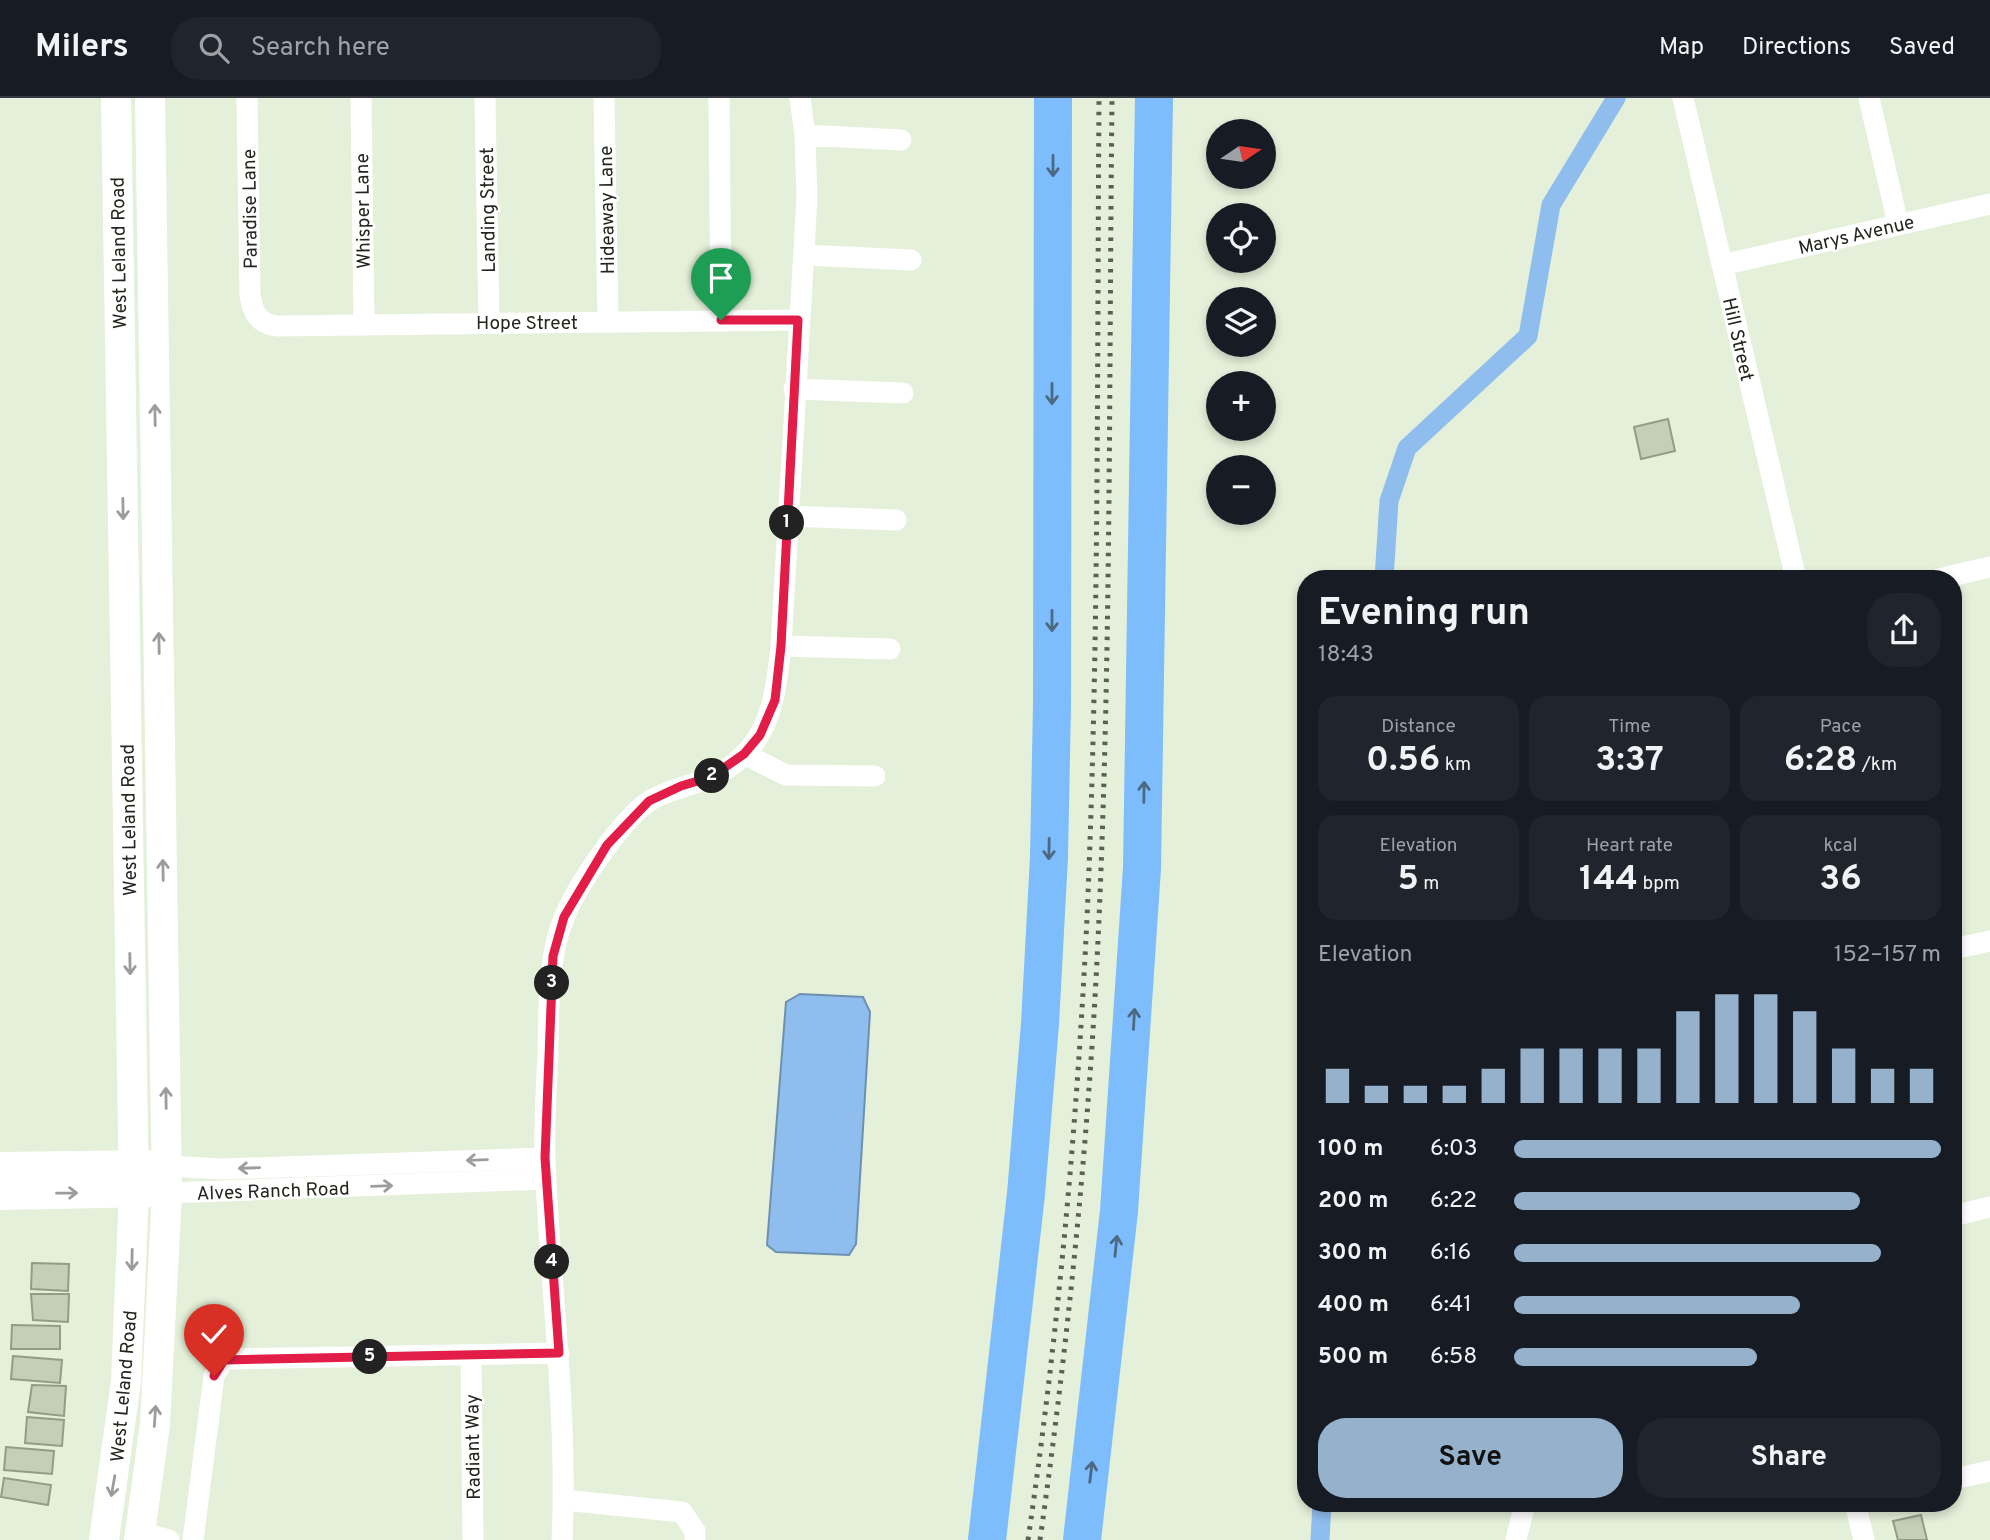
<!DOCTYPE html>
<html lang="en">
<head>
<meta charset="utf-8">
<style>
  :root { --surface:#171b24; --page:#20242c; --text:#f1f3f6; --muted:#9ea1a6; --line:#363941; --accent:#96b1cc }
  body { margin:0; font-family:Overpass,sans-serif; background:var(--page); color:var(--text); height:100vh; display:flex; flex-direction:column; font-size:26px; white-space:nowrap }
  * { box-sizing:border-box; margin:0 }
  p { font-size:23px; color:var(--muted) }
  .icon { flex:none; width:38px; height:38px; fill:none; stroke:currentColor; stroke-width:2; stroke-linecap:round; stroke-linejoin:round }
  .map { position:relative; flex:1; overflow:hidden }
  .panel { position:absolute; left:1297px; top:472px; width:665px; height:942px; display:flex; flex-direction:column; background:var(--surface); border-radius:28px; box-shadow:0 4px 10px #0003 }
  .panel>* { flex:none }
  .needle { width:46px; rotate:77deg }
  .controls { position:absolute; left:1206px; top:21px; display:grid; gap:14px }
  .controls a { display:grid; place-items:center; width:70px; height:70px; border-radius:50%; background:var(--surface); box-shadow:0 4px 10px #0003; font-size:35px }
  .pin { position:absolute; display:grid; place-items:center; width:60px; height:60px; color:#fff; margin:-72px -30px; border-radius:50% 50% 50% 0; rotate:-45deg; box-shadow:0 0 7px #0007 }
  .pin .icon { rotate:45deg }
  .km { position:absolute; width:35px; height:35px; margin:-18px; border-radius:50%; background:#222; color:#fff; font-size:19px; line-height:35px; text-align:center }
  .round { display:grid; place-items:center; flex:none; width:74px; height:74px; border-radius:28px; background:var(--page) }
  .overview { display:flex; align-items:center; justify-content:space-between; height:119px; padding:0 21px }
  h1 { font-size:38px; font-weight:700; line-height:52px }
  .stats { display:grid; grid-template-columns:repeat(3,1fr); gap:10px; height:119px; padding:7px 21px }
  .stats div { display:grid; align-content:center; border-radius:18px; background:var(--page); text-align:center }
  .stats b { font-size:35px; font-weight:700 }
  .stats small { font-size:19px; font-weight:400 }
  .stats p { font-size:19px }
  .chart { height:196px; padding:14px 21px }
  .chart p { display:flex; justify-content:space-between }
  .chart svg { width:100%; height:126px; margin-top:7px; stroke:var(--accent); stroke-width:6 }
  .cta { display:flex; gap:14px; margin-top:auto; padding:14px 21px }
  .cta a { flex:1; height:80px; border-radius:28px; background:var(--accent); color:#111; font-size:28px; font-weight:700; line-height:80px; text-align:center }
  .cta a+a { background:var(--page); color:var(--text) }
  ul { padding:0 21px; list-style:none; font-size:23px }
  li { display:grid; grid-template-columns:112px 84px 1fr; align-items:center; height:52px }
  li i { height:18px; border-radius:9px; background:var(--accent) }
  header { display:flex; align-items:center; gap:42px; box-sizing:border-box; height:98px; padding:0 35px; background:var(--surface); border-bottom:2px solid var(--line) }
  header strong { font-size:33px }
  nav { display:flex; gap:38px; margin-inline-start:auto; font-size:24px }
  .search { width:490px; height:63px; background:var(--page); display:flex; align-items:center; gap:18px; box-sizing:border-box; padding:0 24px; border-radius:28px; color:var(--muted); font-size:26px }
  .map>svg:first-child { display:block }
</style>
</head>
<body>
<header>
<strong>Milers</strong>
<div class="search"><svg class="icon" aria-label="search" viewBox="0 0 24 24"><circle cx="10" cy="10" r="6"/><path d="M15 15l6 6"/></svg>Search here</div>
<nav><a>Map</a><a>Directions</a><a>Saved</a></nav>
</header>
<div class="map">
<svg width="1990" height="1442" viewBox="0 0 1990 1442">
  <rect width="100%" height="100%" fill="#e4f0d9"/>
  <path fill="#8fbded" stroke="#6e90af" stroke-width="2" d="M800,896L863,899L870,914L856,1146L849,1157L776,1154L767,1147L786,904Z"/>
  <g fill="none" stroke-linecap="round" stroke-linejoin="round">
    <path stroke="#8fbded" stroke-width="19" d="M1384,481L1389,403L1407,350L1528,238L1551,107L1616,0
      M1320,1442L1322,1405"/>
  </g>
  <path fill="#c4cfb9" stroke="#929d88" stroke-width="2" d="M1668,321L1675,353L1641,361L1634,329Z
    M32,1165L69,1166L68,1193L31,1191Z
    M31,1196H69L68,1224L33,1222Z
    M12,1227L60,1228V1251H11Z
    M13,1258L62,1262L60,1285L11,1281Z
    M32,1287L66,1288L64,1318L28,1314Z
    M27,1319L64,1322L62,1348L25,1345Z
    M6,1349L54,1353L52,1376L4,1372Z
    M4,1380L51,1387L48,1407L1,1399Z
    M1921,1417L1927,1442H1898L1893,1423Z"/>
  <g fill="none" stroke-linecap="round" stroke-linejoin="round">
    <path stroke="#fff" stroke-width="21" d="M247,0L250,197C253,216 259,226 278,228L798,222
      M361,0L364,226
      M485,0L489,223
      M604,0L608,224
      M719,0L721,222
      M1683,0L1796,481
      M1869,0L1898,126
      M805,37L901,42
      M804,157L911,162
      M1722,167L1990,106
      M794,291L903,295
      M787,418L896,422
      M1939,481L1990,469
      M781,548L890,551
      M744,656L786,677L875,678
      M1953,851L1990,843
      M167,1068L222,1071L545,1060
      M167,1095L546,1081
      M1953,1118L1990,1109
      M471,1257L473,1442
      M1953,1381L1990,1373
      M564,1402L682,1414L695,1433V1442
      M1855,1405L1864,1442
      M140,1434L169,1442
      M193,1442L214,1278L224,1261L559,1255
      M562,1442C568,1315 550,1188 545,1062C544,1026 546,991 548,956C549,911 547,862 564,820C576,789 623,719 651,702C670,691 691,688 711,679C769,653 775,604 781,548L807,100L805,37L800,0
      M1516,1442L1525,1405"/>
    <path stroke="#fff" stroke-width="30" d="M0,1069L152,1067
      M0,1097L154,1094
      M104,1442L126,1283L134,1094L116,0
      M139,1442L155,1326L167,1095L150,0"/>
    <path stroke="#7dbcfd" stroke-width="38" d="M987,1442L1026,1096L1040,926L1049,759L1052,607L1053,0
      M1082,1442L1119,1113L1142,770L1154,0"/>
    <path stroke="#5a6154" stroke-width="5" stroke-dasharray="3.5 7" stroke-linecap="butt" d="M1028,1442C1058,1236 1077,1028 1087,820C1099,547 1097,273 1099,0
      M1040,1442C1069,1236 1090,1028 1099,820C1111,547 1109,273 1112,0"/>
  </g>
  <defs><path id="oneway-shaft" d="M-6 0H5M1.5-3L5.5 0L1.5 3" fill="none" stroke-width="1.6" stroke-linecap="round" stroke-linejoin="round" transform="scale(1.75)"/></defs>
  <g stroke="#4b6a82">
    <use href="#oneway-shaft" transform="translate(1053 68) rotate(90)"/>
    <use href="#oneway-shaft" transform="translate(1052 296) rotate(90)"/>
    <use href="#oneway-shaft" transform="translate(1052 523) rotate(90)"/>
    <use href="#oneway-shaft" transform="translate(1144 694) rotate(-89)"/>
    <use href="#oneway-shaft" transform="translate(1049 751) rotate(91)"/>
    <use href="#oneway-shaft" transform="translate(1134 921) rotate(-87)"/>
    <use href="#oneway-shaft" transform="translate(1116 1148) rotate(-84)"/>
    <use href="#oneway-shaft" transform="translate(1091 1374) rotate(-83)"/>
  </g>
  <g stroke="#9c9d9a">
    <use href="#oneway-shaft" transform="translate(155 317) rotate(-91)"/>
    <use href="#oneway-shaft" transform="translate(123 411) rotate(89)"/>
    <use href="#oneway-shaft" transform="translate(159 545) rotate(-91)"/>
    <use href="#oneway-shaft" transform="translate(163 772) rotate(-91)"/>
    <use href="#oneway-shaft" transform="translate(130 866) rotate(89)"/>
    <use href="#oneway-shaft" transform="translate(166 1000) rotate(-91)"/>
    <use href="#oneway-shaft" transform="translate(477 1062) rotate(178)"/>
    <use href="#oneway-shaft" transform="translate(249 1070) rotate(178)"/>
    <use href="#oneway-shaft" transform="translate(382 1088) rotate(-2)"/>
    <use href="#oneway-shaft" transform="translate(67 1095) rotate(-1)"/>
    <use href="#oneway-shaft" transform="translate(132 1162) rotate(91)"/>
    <use href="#oneway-shaft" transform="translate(155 1318) rotate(-86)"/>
    <use href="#oneway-shaft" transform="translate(113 1388) rotate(100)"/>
  </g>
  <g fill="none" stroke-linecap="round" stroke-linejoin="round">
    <g stroke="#fff" stroke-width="14">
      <path id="route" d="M214,1278L224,1262L559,1255L545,1060L553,858L564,819L607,747L649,703L681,688L711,679L744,656L760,637L775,602L781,548L798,222H721"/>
    </g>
    <use href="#route" stroke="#e11d48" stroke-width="9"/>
  </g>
  <g text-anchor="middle" stroke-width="5" stroke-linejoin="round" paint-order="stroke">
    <g font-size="19" fill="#22261e" stroke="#fff">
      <text transform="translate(249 111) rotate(-91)" y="7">Paradise Lane</text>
      <text transform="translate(487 112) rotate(-91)" y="7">Landing Street</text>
      <text transform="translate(606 112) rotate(-91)" y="7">Hideaway Lane</text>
      <text transform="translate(362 113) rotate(-91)" y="7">Whisper Lane</text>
      <text transform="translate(1856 136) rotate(-13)" y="7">Marys Avenue</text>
      <text transform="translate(118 155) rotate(-91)" y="7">West Leland Road</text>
      <text x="527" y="231">Hope Street</text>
      <text transform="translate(1739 241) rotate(77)" y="7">Hill Street</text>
      <text transform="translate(128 722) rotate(-91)" y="7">West Leland Road</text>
      <text transform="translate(273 1092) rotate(-2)" y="7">Alves Ranch Road</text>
      <text transform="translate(123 1288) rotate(-85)" y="7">West Leland Road</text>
      <text transform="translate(472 1349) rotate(-91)" y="7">Radiant Way</text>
    </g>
  </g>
</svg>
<div class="controls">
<a><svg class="needle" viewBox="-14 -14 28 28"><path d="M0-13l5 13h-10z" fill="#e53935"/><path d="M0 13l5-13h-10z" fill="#9ea1a6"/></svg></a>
<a><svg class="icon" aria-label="locate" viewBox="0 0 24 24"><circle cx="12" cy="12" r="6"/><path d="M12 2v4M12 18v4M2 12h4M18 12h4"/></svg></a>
<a><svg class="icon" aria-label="layers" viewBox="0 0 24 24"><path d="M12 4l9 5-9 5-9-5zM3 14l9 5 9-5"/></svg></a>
<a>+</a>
<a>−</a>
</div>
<div class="pin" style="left:721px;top:222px;background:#1e9e55"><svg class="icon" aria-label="arrive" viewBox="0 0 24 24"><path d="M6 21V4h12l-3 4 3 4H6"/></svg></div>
<div class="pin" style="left:214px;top:1278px;background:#d93025"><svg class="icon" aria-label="check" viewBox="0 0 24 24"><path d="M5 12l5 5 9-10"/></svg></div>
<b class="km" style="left:787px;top:425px">1</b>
<b class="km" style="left:712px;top:678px">2</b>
<b class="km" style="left:552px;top:885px">3</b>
<b class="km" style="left:552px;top:1164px">4</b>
<b class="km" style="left:370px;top:1259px">5</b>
<section class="panel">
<div class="overview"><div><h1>Evening run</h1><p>18:43</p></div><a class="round"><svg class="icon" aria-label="share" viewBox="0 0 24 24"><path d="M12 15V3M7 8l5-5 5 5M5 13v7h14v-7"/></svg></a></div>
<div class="stats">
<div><p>Distance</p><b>0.56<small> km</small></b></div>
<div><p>Time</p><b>3:37</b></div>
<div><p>Pace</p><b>6:28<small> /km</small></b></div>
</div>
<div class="stats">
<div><p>Elevation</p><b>5<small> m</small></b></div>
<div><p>Heart rate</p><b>144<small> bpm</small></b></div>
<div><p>kcal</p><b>36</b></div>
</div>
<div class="chart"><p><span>Elevation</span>152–157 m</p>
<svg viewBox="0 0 160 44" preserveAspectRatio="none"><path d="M5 44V32M15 44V38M25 44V38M35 44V38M45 44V32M55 44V25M65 44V25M75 44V25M85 44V25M95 44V12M105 44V6M115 44V6M125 44V12M135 44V25M145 44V32M155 44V32"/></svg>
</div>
<ul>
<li><b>100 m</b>6:03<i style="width:100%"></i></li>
<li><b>200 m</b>6:22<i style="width:81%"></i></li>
<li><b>300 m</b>6:16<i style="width:86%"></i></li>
<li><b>400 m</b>6:41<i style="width:67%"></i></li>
<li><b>500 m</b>6:58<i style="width:57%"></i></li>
</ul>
<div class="cta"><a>Save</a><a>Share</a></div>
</section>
</div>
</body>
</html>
